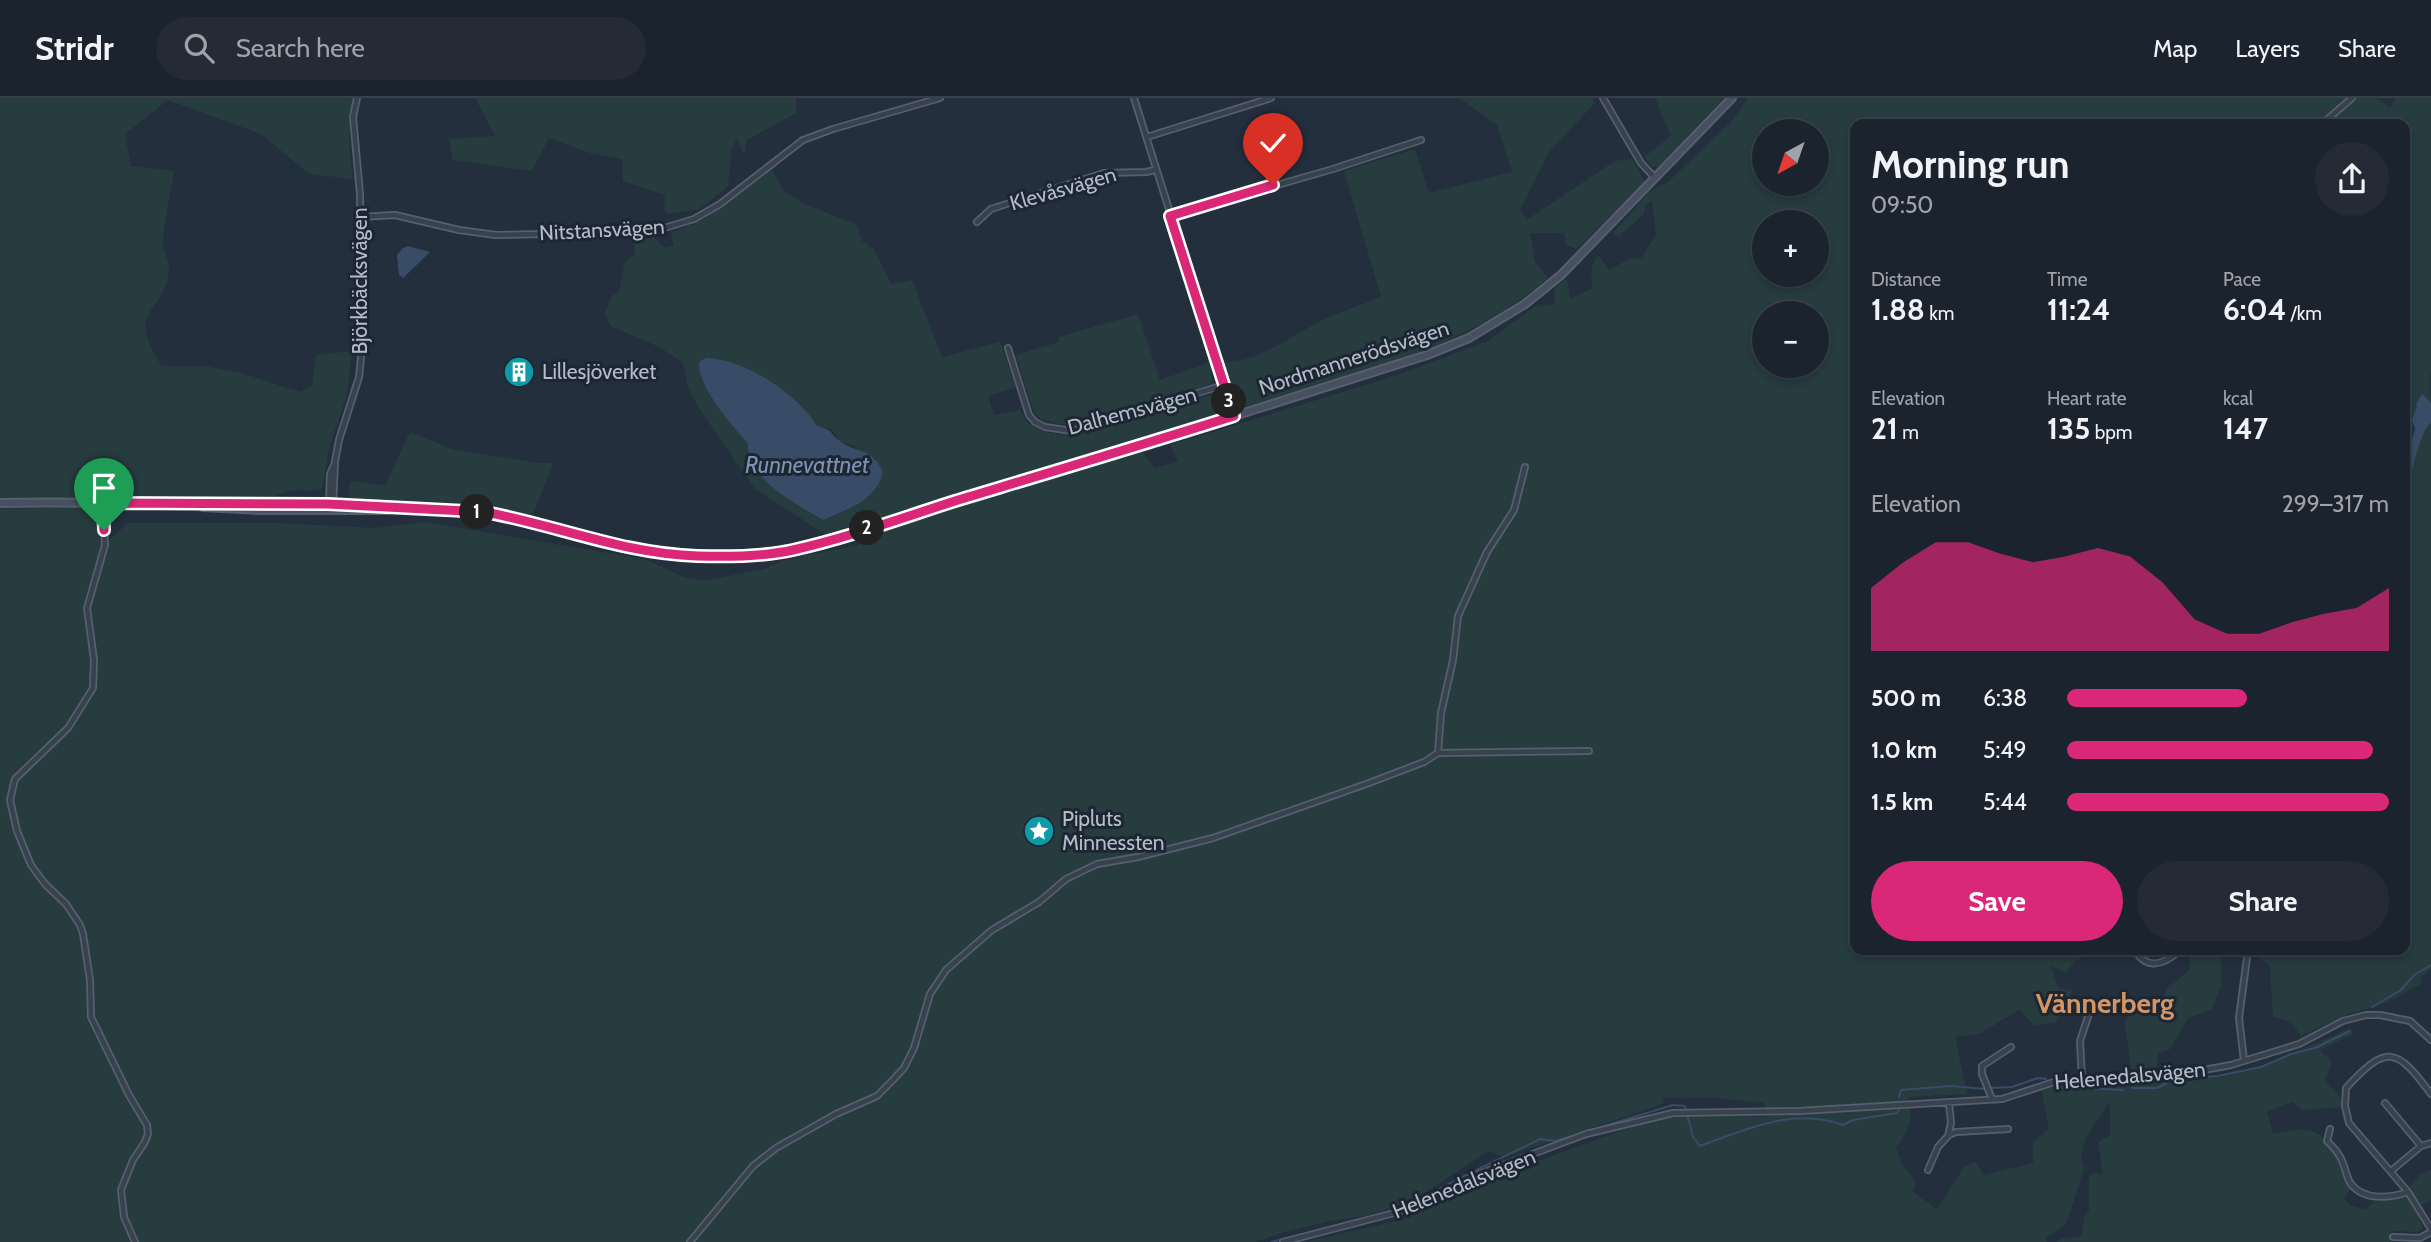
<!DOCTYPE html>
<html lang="en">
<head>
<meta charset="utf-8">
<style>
  :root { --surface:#1b232e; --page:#242b36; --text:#f1f3f6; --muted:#a0a4aa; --line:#39404a; --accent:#db2777 }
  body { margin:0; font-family:Cabin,sans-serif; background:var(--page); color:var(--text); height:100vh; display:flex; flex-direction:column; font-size:26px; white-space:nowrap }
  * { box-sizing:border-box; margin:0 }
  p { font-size:23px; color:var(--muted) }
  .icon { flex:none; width:38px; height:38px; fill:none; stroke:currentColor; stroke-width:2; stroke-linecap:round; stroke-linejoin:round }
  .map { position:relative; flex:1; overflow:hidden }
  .drawer { position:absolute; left:1850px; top:21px; width:560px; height:836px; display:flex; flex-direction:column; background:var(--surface); border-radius:14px; box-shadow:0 4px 10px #0003,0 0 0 2px var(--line) }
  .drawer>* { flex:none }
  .needle { width:46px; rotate:220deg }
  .tools { position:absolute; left:1752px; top:21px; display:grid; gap:14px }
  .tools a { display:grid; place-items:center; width:77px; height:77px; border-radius:50%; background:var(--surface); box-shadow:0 4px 10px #0003,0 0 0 2px var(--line); font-size:35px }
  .pin { position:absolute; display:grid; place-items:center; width:60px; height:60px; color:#fff; margin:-72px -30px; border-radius:50% 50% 50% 0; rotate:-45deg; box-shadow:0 0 7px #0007 }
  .pin .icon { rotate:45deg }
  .km { position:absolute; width:35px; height:35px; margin:-18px; border-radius:50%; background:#222; color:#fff; font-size:19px; line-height:35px; text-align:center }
  .round { display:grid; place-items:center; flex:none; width:74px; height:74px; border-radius:37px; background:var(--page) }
  .headline { display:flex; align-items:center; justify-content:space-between; height:119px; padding:0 21px }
  h1 { font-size:38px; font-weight:800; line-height:52px }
  .metrics { display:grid; grid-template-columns:repeat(3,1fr); gap:10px; height:119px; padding:7px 21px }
  .metrics div { display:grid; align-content:center }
  .metrics b { font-size:30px; font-weight:800 }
  .metrics small { font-size:19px; font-weight:400 }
  .metrics p { font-size:19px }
  .chart { height:196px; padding:14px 21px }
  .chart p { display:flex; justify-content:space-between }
  .chart svg { width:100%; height:126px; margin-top:7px; fill:var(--accent); opacity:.7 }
  .primary-button { display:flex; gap:14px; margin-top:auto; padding:14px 21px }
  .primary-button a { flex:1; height:80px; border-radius:42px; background:var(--accent); color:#fff; font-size:28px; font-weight:800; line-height:80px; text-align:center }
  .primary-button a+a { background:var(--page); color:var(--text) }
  ul { padding:0 21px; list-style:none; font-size:23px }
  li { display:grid; grid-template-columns:112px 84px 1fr; align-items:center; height:52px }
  li i { height:18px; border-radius:9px; background:var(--accent) }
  header { display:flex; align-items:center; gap:42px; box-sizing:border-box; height:98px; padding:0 35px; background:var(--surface); border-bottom:2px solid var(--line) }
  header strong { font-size:33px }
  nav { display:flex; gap:38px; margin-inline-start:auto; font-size:24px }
  .search { width:490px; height:63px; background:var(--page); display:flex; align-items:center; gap:18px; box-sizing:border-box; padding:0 24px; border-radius:38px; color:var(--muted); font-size:26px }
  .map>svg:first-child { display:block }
</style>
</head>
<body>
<header>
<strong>Stridr</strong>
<div class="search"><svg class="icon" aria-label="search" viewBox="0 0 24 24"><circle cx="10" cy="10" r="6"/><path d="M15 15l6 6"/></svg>Search here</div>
<nav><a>Map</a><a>Layers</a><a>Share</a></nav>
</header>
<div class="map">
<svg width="2431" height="1144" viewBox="0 0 2431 1144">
  <rect width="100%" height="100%" fill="#242f3e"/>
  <path fill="#263c3f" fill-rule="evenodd" d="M0,0H355C347,30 349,50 353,81L309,76L261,36L168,2L125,36L131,68L174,73C171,97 163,124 163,148C164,155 169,162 169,169C168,214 122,210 162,268H205L242,275L300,294L312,288L316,257L352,253L347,297L330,347L322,391C310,395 298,390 287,394C279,396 273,399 264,400H0Z
    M475,0H796V15L747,42L744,57L737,41L732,50L728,88L700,111L667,116L664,112L665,97L623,83L622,61L590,55L549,40L532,73L453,62L449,41L495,38Z
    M1459,0H1592L1595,5L1549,54L1520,112L1528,121L1615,63L1632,61L1645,84L1577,151L1566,147L1564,135H1530L1535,164L1548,180C1463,254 1348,277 1243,309L1235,303L1221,264C1258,265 1284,242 1315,226C1336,215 1359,208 1381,199L1344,73L1415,51L1429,95L1512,74L1497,27Z
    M1655,0H1724L1659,68L1652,69L1644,59L1671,38Z
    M1748,0H2375L2390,9L2396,0H2431V273L2429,288L2431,305L2418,307C2411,327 2413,344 2405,364L2404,26H1855V852H2098L2099,854L2076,862L2066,875L2051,868L2058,890L2073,892L2056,924L2034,928L2020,911L1981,935L1955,939L1967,996L1908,999C1915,1020 1908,1033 1896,1050L1903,1068L1916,1084L1913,1094L1937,1111L1964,1069L1975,1063L1983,1077L2033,1065V1043L2049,1031L2041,989L2139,986L2222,979L2261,970L2350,930L2353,936L2320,952L2332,964L2325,983L2341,1000V1009L2302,1012L2292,1004L2267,1014L2273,1035C2284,1035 2296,1031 2307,1032C2331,1035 2343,1072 2350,1092L2344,1100L2351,1108L2367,1112L2374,1102C2386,1103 2401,1102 2411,1094L2409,1090L2420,1076L2431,1072V1103L2415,1109L2423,1130L2418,1134L2393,1133L2390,1135L2389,1144H2056L2063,1140L2081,1139L2084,1119L2089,1114V1079L2095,1074L2100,1077L2103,1075L2098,1044L2110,1037V1003L2085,1041L2081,1060L2084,1070L2068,1121L2065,1127L2046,1140L2047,1144H1305L1396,1123L1436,1107L1474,1086L1646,1024L1683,1017L1765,1019V1004C1749,1004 1735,1002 1720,1000C1702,999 1683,1002 1664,999L1663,1006L1504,1059L1488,1053L1426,1094L1400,1107L1369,1117L1330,1123L1284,1134L1255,1144H0V411L93,409L103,448L128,425H281L375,430L424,424L644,461L684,479L704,483L764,471L788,461L858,447L879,434L1139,351L1155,370L1178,364L1170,347L1398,277L1488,243L1534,209L1555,206L1554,191L1567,180L1570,200L1592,191C1591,180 1590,164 1599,157L1609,172L1629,161L1641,160L1656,138L1652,103L1645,107L1644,116L1618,139L1613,135L1648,95L1669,83L1732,23ZM1764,33H1816V86H1764ZM1764,124H1816V177H1764ZM1764,215H1816V268H1764Z
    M772,71L785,94L809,108L856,126L862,143L874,151L891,186L912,182L942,259L1000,244L1016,289L988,298L994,317L1020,312L1027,324L1037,331L1060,337L1073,336L1211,297L1221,301L1219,315L1170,332L859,428L825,436L755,391L698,309L688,290L683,264L659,249L611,228L605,215L612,198L619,193L625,163L635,156L634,144L653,139L666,150L674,147L671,135L702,122ZM715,260C752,270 797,295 817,328L831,331L840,343L862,351L748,345L702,284Z
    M1138,216L1160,282L1211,264L1212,283L1208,287L1068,328L1041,321L1034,315L1016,257L1059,244V239Z
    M2431,325V871L2421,878V886L2386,905L2352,915L2301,938L2290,923L2273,919L2270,868L2257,859L2261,852H2404L2405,410C2408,393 2418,334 2431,325Z
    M410,334L452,351L538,365H553L532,419C471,408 410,405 348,403L350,383L385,387Z
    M2202,852H2243L2242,857L2221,859V888L2211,912L2188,920L2170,951L2159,955L2155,973L2131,972L2125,926L2128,919V908L2136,906L2147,914L2160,915L2166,892L2190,871L2189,857Z"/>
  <path fill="#394c67" d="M408,148L430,154L403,180L399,177L397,157L403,150Z
    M707,260C744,261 798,296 817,328C835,332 828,335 840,343C857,356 869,348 883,373C877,403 849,410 823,422C796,406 746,381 748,345C734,330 693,284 700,263Z
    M2422,296L2431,305V325C2418,334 2408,393 2405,410V364L2415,331L2412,322L2417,308L2416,306Z"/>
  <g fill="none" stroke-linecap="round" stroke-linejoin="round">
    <path stroke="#394c67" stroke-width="2" d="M2372,909L2401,892L2414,877L2431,867
      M2058,987L2067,992L2086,990L2123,992
      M1991,990L2012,989L2038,980L2046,981
      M2132,990H2157L2172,982L2218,978L2261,969L2291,956L2315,950L2350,933
      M1899,999L1901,992L1951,988L1985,991
      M1383,1116L1414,1105L1456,1082L1540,1041L1555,1043L1673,1007L1685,1008L1693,1039L1700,1048C1747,1031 1794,1009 1843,1027L1853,1022L1897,1015L1899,1012
      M1271,1144L1361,1121"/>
    <g stroke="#565f6c" stroke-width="8">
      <path id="minor" d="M1134,0L1234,318
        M1603,0L1641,65L1655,80
        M2322,26L2352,0
        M1147,39L1271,0
        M1170,118L1333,71L1421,42
        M359,119L395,117L459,132L496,137L651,134L694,121L720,106L803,42L833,31L940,0
        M977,124L991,111L1104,75L1146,74L1155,72
        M1008,250L1029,317L1035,324L1045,329L1072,333L1224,287
        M103,405L105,447L87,510L94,562L93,590L68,630L15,681L10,702L17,733L31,767L45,786L66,806L80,827L83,836L90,882L91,919L129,997L147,1027L148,1036L145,1044L133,1062L121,1092L124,1119L135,1144
        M329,407L330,376L334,367
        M333,407L335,363L339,342L359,279L362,251L360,96L353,19L357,0
        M1438,655L1441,615L1453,562L1458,518L1487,454L1514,412L1525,369
        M2135,852C2146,872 2163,867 2178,854
        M2244,963L2239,920L2248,852
        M2082,981L2080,943L2088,919
        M2431,996C2397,950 2387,945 2346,990L2345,1008L2349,1025L2408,1094L2431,1131
        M1992,1001L1982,976V968L2011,949
        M2385,1005L2421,1048
        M2330,1031L2327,1043C2334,1050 2340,1056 2343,1065C2346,1072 2347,1081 2351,1086C2364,1103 2390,1100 2408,1094
        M1949,1037L1956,1034L2008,1031
        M1928,1072L1938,1049L1948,1038L1951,1025L1949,1005
        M2391,1073L2421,1048L2431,1045
        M2393,1139L2420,1140L2431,1134
        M690,1144L753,1068L776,1050L836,1016L877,998L891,984L904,970L914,950L930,896L946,872L992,832L1039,804L1066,781L1097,766L1138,759L1213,740L1369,685L1424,664L1438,655L1589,653
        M1283,1144L1398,1114L1435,1099L1474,1078L1586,1036L1673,1015L1799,1013L2002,1001L2054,984L2193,974L2231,967L2299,946L2343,923L2366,917H2380L2410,923L2431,942"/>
    </g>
    <g stroke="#565f6c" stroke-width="10">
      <path id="secondary" d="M0,405C58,403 117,406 176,405C278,405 382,404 484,414C530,419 573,438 618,448C676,460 734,461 792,452L1171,338L1427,257L1469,240L1525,206L1561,177L1732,0
        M203,409L260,412H388"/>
    </g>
    <use href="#minor" stroke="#38414e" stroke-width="4.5"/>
    <use href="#secondary" stroke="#465061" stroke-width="6"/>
  </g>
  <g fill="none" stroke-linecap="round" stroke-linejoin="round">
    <g stroke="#fff" stroke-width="14">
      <path id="route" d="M104,432L103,405L328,406L485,414C556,427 624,456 697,458C729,459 762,459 793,452C847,440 902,420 955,403C1048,375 1142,347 1234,318L1170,118L1273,87"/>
    </g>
    <use href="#route" stroke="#db2777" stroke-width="9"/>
  </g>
  <defs>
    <g id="building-disc" transform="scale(1.575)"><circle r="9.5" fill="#0f9aa8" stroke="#1d2633"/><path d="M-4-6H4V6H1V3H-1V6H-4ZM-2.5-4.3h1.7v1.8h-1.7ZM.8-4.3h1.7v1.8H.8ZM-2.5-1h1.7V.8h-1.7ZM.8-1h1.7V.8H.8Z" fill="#fff"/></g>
    <g id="sight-disc" transform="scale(1.575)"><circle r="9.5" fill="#0f9aa8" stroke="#1d2633"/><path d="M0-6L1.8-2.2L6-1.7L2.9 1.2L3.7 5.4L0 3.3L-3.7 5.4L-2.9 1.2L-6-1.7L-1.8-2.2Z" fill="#fff"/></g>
  </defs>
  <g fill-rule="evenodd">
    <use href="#building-disc" x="519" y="274"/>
    <use href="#sight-disc" x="1039" y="733"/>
  </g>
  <g text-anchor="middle" stroke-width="6" stroke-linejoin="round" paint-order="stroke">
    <g font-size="21" fill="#b4bcc9" stroke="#1d2633">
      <text transform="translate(1063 91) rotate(-16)" y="7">Klevåsvägen</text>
      <text transform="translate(602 132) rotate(-3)" y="7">Nitstansvägen</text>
      <text transform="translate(360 183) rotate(-90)" y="7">Björkbäcksvägen</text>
      <text transform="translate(1354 260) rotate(-18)" y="7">Nordmannerödsvägen</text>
      <text transform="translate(1132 313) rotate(-15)" y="7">Dalhemsvägen</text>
      <text transform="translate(2130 978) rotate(-5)" y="7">Helenedalsvägen</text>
      <text transform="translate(1464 1086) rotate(-22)" y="7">Helenedalsvägen</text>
    </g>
    <g font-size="21" fill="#b4bcc9" stroke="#1d2633" text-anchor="start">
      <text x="542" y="281">Lillesjöverket</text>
      <text x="1062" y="728">Pipluts<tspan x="1062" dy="24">Minnessten</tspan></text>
    </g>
    <g font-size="23" font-style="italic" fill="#7c92b1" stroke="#1d2633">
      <text x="807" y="375">Runnevattnet</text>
    </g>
    <g font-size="28" font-weight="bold" fill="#d59563" stroke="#1d2633">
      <text x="2105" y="915">Vännerberg</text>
    </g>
  </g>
</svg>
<div class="tools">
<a><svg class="needle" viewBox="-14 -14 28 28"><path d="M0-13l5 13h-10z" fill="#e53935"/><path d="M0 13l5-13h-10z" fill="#a0a4aa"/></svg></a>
<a>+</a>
<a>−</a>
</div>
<div class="pin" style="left:104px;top:432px;background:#1e9e55"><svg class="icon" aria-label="arrive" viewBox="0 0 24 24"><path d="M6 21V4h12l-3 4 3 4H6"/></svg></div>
<div class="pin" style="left:1273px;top:87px;background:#d93025"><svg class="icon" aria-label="check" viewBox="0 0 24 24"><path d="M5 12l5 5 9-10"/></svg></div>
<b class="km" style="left:477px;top:414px">1</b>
<b class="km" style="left:867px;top:430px">2</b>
<b class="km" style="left:1229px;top:303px">3</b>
<section class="drawer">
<div class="headline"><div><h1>Morning run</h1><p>09:50</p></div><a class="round"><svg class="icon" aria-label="share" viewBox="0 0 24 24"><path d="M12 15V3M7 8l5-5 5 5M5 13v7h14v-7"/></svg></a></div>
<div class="metrics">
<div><p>Distance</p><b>1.88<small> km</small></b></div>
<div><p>Time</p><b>11:24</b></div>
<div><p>Pace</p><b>6:04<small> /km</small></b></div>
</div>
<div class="metrics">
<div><p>Elevation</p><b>21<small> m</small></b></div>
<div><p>Heart rate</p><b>135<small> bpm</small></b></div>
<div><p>kcal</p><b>147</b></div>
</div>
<div class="chart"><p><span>Elevation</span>299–317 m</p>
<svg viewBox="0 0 160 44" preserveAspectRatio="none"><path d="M0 44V22L10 13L20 6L30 6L40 10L50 13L60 11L70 8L80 11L90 20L100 33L110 38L120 38L130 34L140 31L150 29L160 22V44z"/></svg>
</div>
<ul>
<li><b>500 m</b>6:38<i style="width:56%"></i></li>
<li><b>1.0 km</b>5:49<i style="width:95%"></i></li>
<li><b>1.5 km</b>5:44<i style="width:100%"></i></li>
</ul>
<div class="primary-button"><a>Save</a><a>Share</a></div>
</section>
</div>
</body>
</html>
